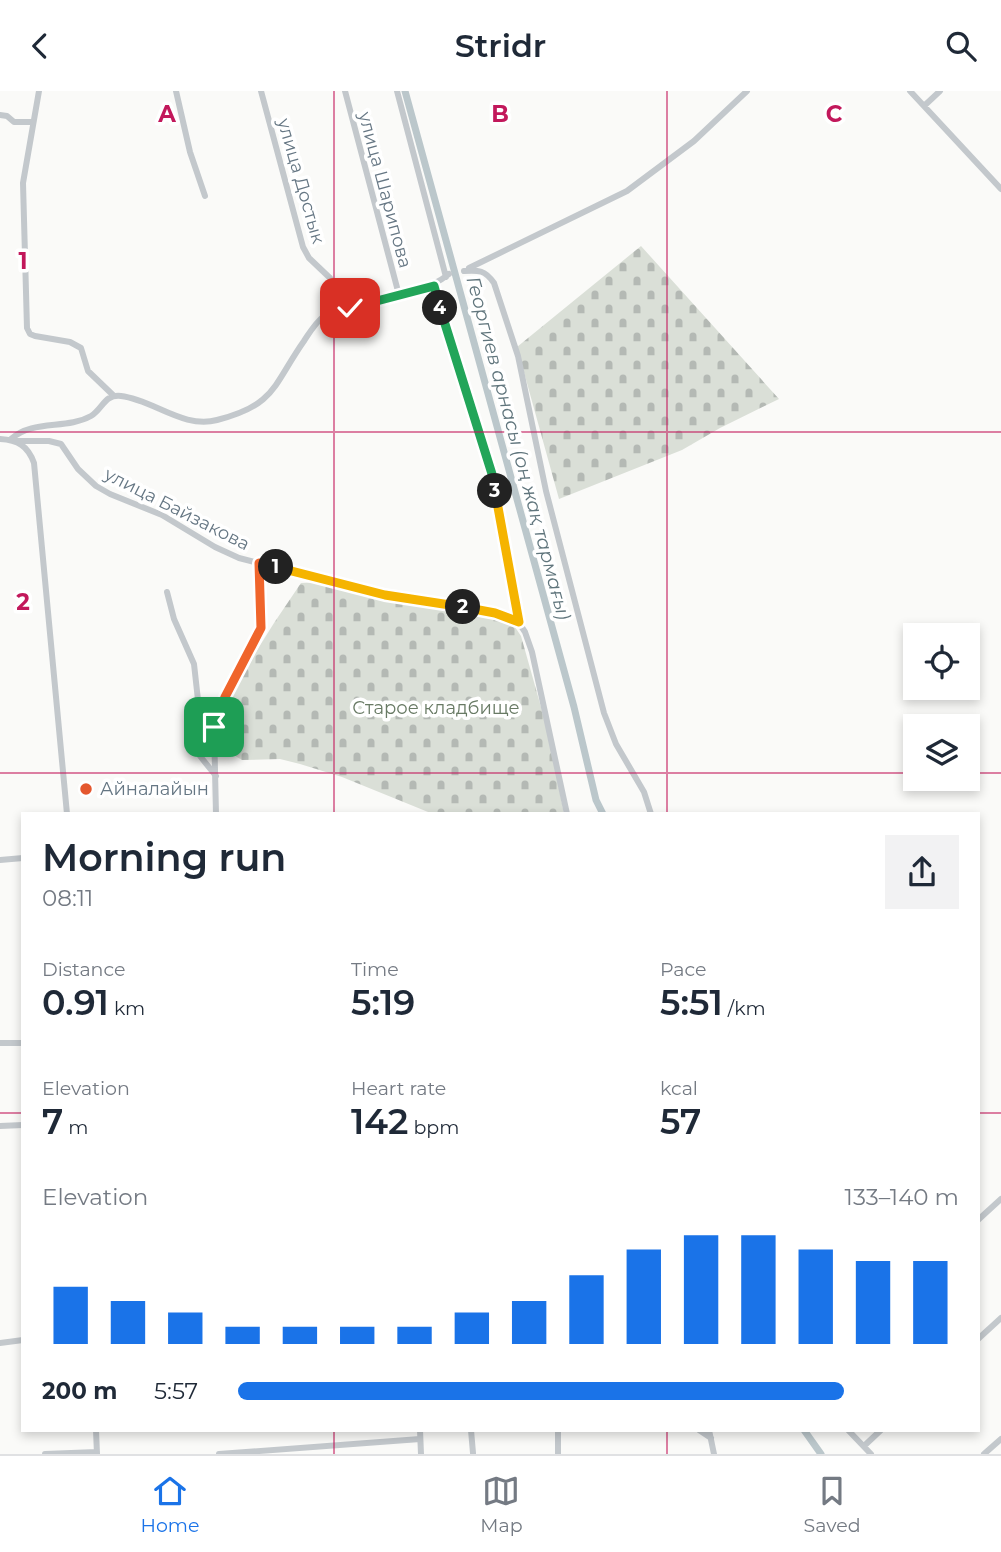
<!DOCTYPE html>
<html lang="en">
<head>
<meta charset="utf-8">
<style>
  :root { --surface:#fff; --page:#f2f2f3; --text:#1f2937; --muted:#747a83; --line:#e0e1e3; --accent:#1a73e8 }
  body { margin:0; font-family:Montserrat,sans-serif; background:var(--page); color:var(--text); height:100vh; display:flex; flex-direction:column; font-size:26px; white-space:nowrap }
  * { box-sizing:border-box; margin:0 }
  p { font-size:23px; color:var(--muted) }
  .icon { flex:none; width:38px; height:38px; fill:none; stroke:currentColor; stroke-width:2; stroke-linecap:round; stroke-linejoin:round }
  .map { position:relative; flex:1; overflow:hidden }
  .side { position:absolute; left:21px; top:721px; width:959px; height:620px; display:flex; flex-direction:column; background:var(--surface); border-radius:0px; box-shadow:0 4px 10px #0003 }
  .side>* { flex:none }
  .tools { position:absolute; left:903px; top:532px; display:grid; gap:14px }
  .tools a { display:grid; place-items:center; width:77px; height:77px; border-radius:0px; background:var(--surface); box-shadow:0 4px 10px #0003; font-size:35px }
  .pin { position:absolute; display:grid; place-items:center; width:60px; height:60px; color:#fff; margin:-30px; border-radius:14px; box-shadow:0 4px 10px #0006 }
  .km { position:absolute; width:35px; height:35px; margin:-18px; border-radius:50%; background:#222; color:#fff; font-size:19px; line-height:35px; text-align:center }
  .round { display:grid; place-items:center; flex:none; width:74px; height:74px; border-radius:0px; background:var(--page) }
  .overview { display:flex; align-items:center; justify-content:space-between; height:119px; padding:0 21px }
  h1 { font-size:38px; font-weight:600; line-height:52px }
  .figures { display:grid; grid-template-columns:repeat(3,1fr); gap:10px; height:119px; padding:7px 21px }
  .figures div { display:grid; align-content:center }
  .figures b { font-size:35px; font-weight:600 }
  .figures small { font-size:19px; font-weight:400 }
  .figures p { font-size:19px }
  .chart { height:196px; padding:14px 21px }
  .chart p { display:flex; justify-content:space-between }
  .chart svg { width:100%; height:126px; margin-top:7px; stroke:var(--accent); stroke-width:6 }
  ul { padding:0 21px; list-style:none; font-size:23px }
  li { display:grid; grid-template-columns:112px 84px 1fr; align-items:center; height:52px }
  li i { height:18px; border-radius:9px; background:var(--accent) }
  header { display:flex; justify-content:space-between; align-items:center; height:91px; padding:0 21px; background:var(--surface); font-size:32px; font-weight:600 }
  .menu { display:flex; justify-content:space-around; align-items:center; height:98px; border-top:2px solid var(--line); background:var(--surface); font-size:19px; color:var(--muted) }
  .menu a { display:grid; justify-items:center; gap:4px }
  .menu .selected { color:var(--accent) }
  .map>svg:first-child { display:block }
</style>
</head>
<body>
<header><svg class="icon" aria-label="back" viewBox="0 0 24 24"><path d="M15 5l-7 7 7 7"/></svg>Stridr<svg class="icon" aria-label="search" viewBox="0 0 24 24"><circle cx="10" cy="10" r="6"/><path d="M15 15l6 6"/></svg></header>
<div class="map">
<svg width="1001" height="1363" viewBox="0 0 1001 1363">
  <defs>
    <pattern id="cemetery-stones" width="16" height="16" patternUnits="userSpaceOnUse" patternTransform="scale(1.75)"><rect width="16" height="16" fill="#dadfd7"/><path d="M2 7V4a2 2 0 0 1 4 0v3zM10 15v-3a2 2 0 0 1 4 0v3z" fill="#b4b9b4"/></pattern>
  </defs>
  <rect width="100%" height="100%" fill="#fafaf8"/>
  <path fill="url(#cemetery-stones)" d="M641,155L779,308L720,337L682,359L559,408L517,256Z
    M325,491L379,506L496,527L513,533L521,545L548,641L564,723H433L342,686L300,673L280,668L242,669L225,659L218,638L232,599L274,532L301,492Z"/>
  <g fill="none" stroke-linecap="round" stroke-linejoin="round">
    <path stroke="#bbc7cb" stroke-width="7" d="M405,0L574,616L596,709L603,723
      M804,1339L821,1363"/>
    <path stroke="#c3c8cc" stroke-width="6" d="M39,0L23,92L27,237L30,243L35,245L70,251L81,257L88,280L114,305
      M176,0L190,61L205,105
      M261,0L303,156L309,167L330,187L346,216
      M345,0L399,204
      M397,0L446,186
      M910,0L1001,98
      M924,15L940,0
      M0,24L7,25L14,31H33
      M469,177L627,100L694,50L747,0
      M464,180C479,179 485,179 494,192L518,265L546,400L604,622L616,653L644,701L651,723
      M434,195L492,383L519,532L525,541L532,561L567,723
      M0,348C18,349 28,355 34,372L67,723
      M11,348C33,328 66,339 91,325C103,318 104,303 121,305C154,309 183,338 217,329C276,314 273,294 304,250C310,241 315,232 324,225C334,218 344,219 354,216C383,210 426,202 449,183
      M16,350H49L61,353L78,378L96,395L110,403L162,424L215,456L239,467L385,504L495,522L519,532
      M167,501L174,528L194,573L198,609L197,655L200,665L216,685
      M216,723L214,636L225,606L255,552L261,537L262,520L259,472
      M0,769L23,767
      M0,952H23
      M0,1035L23,1034
      M978,1129L1001,1108
      M978,1248L1001,1227
      M0,1252L23,1249
      M96,1339L97,1363
      M420,1339L421,1363
      M471,1339L473,1362
      M699,1339L711,1347
      M709,1339L714,1363
      M848,1339L871,1363
      M864,1355L881,1339
      M45,1363L97,1361
      M219,1363L420,1348
      M558,1363V1339
      M984,1363L1001,1348"/>
  </g>
  <g fill="none" stroke-linecap="round" stroke-linejoin="round">
    <g stroke="#fff" stroke-width="14">
      <path id="split-1" d="M214,636L225,606L261,537L259,472L276,476"/>
    </g>
    <g stroke="#fff" stroke-width="14">
      <path id="split-2" d="M276,476L385,504L463,516"/>
    </g>
    <g stroke="#fff" stroke-width="14">
      <path id="split-3" d="M463,516L495,522L519,531L495,400"/>
    </g>
    <g stroke="#fff" stroke-width="14">
      <path id="split-4" d="M440,217L492,383L495,400"/>
    </g>
    <g stroke="#fff" stroke-width="14">
      <path id="split-5" d="M350,217L434,195L440,217"/>
    </g>
    <use href="#split-1" stroke="#f0652b" stroke-width="9"/>
    <use href="#split-2" stroke="#f5b400" stroke-width="9"/>
    <use href="#split-3" stroke="#f5b400" stroke-width="9"/>
    <use href="#split-4" stroke="#22a559" stroke-width="9"/>
    <use href="#split-5" stroke="#22a559" stroke-width="9"/>
  </g>
  <path fill="none" stroke="#c2185b" stroke-width="2" stroke-opacity="0.55" d="M334,0V723M667,0V723M0,341H1001M0,682H915M968,682H1001M0,1022H23M978,1022H1001M334,1339V1363M667,1339V1363"/>
  <circle fill="#e4572e" stroke="#fff" stroke-width="2.5" cx="86" cy="698" r="7"/>
  <g text-anchor="middle" stroke-width="7" stroke-linejoin="round" paint-order="stroke">
    <g font-size="18" fill="#657683" stroke="#fff">
      <text transform="translate(301 90) rotate(74)" y="6">улица Достык</text>
      <text transform="translate(385 99) rotate(75)" y="6">улица Шарипова</text>
      <text transform="translate(177 418) rotate(27)" y="6">улица Байзакова</text>
    </g>
    <g font-size="18" fill="#687a64" stroke="#fff">
      <text x="436" y="623">Старое кладбище</text>
    </g>
    <g font-size="18" fill="#657683" stroke="#fff" text-anchor="start">
      <text x="100" y="704">Айналайын</text>
    </g>
    <g font-size="19" font-style="italic" fill="#60757c" stroke="#fff">
      <text transform="translate(519 357) rotate(75)" y="7">Георгиев арнасы (оң жақ тармағы)</text>
    </g>
  </g>
  <g font-size="23" text-anchor="middle" font-weight="bold" fill="#c2185b" stroke="#fff" stroke-width="7" stroke-linejoin="round" paint-order="stroke">
    <text x="167" y="31">A</text>
    <text x="500" y="31">B</text>
    <text x="834" y="31">C</text>
    <text x="23" y="178">1</text>
    <text x="23" y="519">2</text>
  </g>
</svg>
<div class="tools">
<a><svg class="icon" aria-label="locate" viewBox="0 0 24 24"><circle cx="12" cy="12" r="6"/><path d="M12 2v4M12 18v4M2 12h4M18 12h4"/></svg></a>
<a><svg class="icon" aria-label="layers" viewBox="0 0 24 24"><path d="M12 4l9 5-9 5-9-5zM3 14l9 5 9-5"/></svg></a>
</div>
<div class="pin" style="left:214px;top:636px;background:#1e9e55"><svg class="icon" aria-label="arrive" viewBox="0 0 24 24"><path d="M6 21V4h12l-3 4 3 4H6"/></svg></div>
<div class="pin" style="left:350px;top:217px;background:#d93025"><svg class="icon" aria-label="check" viewBox="0 0 24 24"><path d="M5 12l5 5 9-10"/></svg></div>
<b class="km" style="left:276px;top:476px">1</b>
<b class="km" style="left:463px;top:516px">2</b>
<b class="km" style="left:495px;top:400px">3</b>
<b class="km" style="left:440px;top:217px">4</b>
<section class="side">
<div class="overview"><div><h1>Morning run</h1><p>08:11</p></div><a class="round"><svg class="icon" aria-label="share" viewBox="0 0 24 24"><path d="M12 15V3M7 8l5-5 5 5M5 13v7h14v-7"/></svg></a></div>
<div class="figures">
<div><p>Distance</p><b>0.91<small> km</small></b></div>
<div><p>Time</p><b>5:19</b></div>
<div><p>Pace</p><b>5:51<small> /km</small></b></div>
</div>
<div class="figures">
<div><p>Elevation</p><b>7<small> m</small></b></div>
<div><p>Heart rate</p><b>142<small> bpm</small></b></div>
<div><p>kcal</p><b>57</b></div>
</div>
<div class="chart"><p><span>Elevation</span>133–140 m</p>
<svg viewBox="0 0 160 44" preserveAspectRatio="none"><path d="M5 44V24M15 44V29M25 44V33M35 44V38M45 44V38M55 44V38M65 44V38M75 44V33M85 44V29M95 44V20M105 44V11M115 44V6M125 44V6M135 44V11M145 44V15M155 44V15"/></svg>
</div>
<ul>
<li><b>200 m</b>5:57<i style="width:84%"></i></li>
</ul>
</section>
</div>
<nav class="menu">
<a class="selected"><svg class="icon" aria-label="home" viewBox="0 0 24 24"><path d="M3 11l9-7 9 7M6 9v11h12V9"/></svg>Home</a>
<a><svg class="icon" aria-label="map" viewBox="0 0 24 24"><path d="M3 6l6-2 6 2 6-2v14l-6 2-6-2-6 2zM9 4v14M15 6v14"/></svg>Map</a>
<a><svg class="icon" aria-label="saved" viewBox="0 0 24 24"><path d="M7 4h10v16l-5-4-5 4z"/></svg>Saved</a>
</nav>
</body>
</html>
